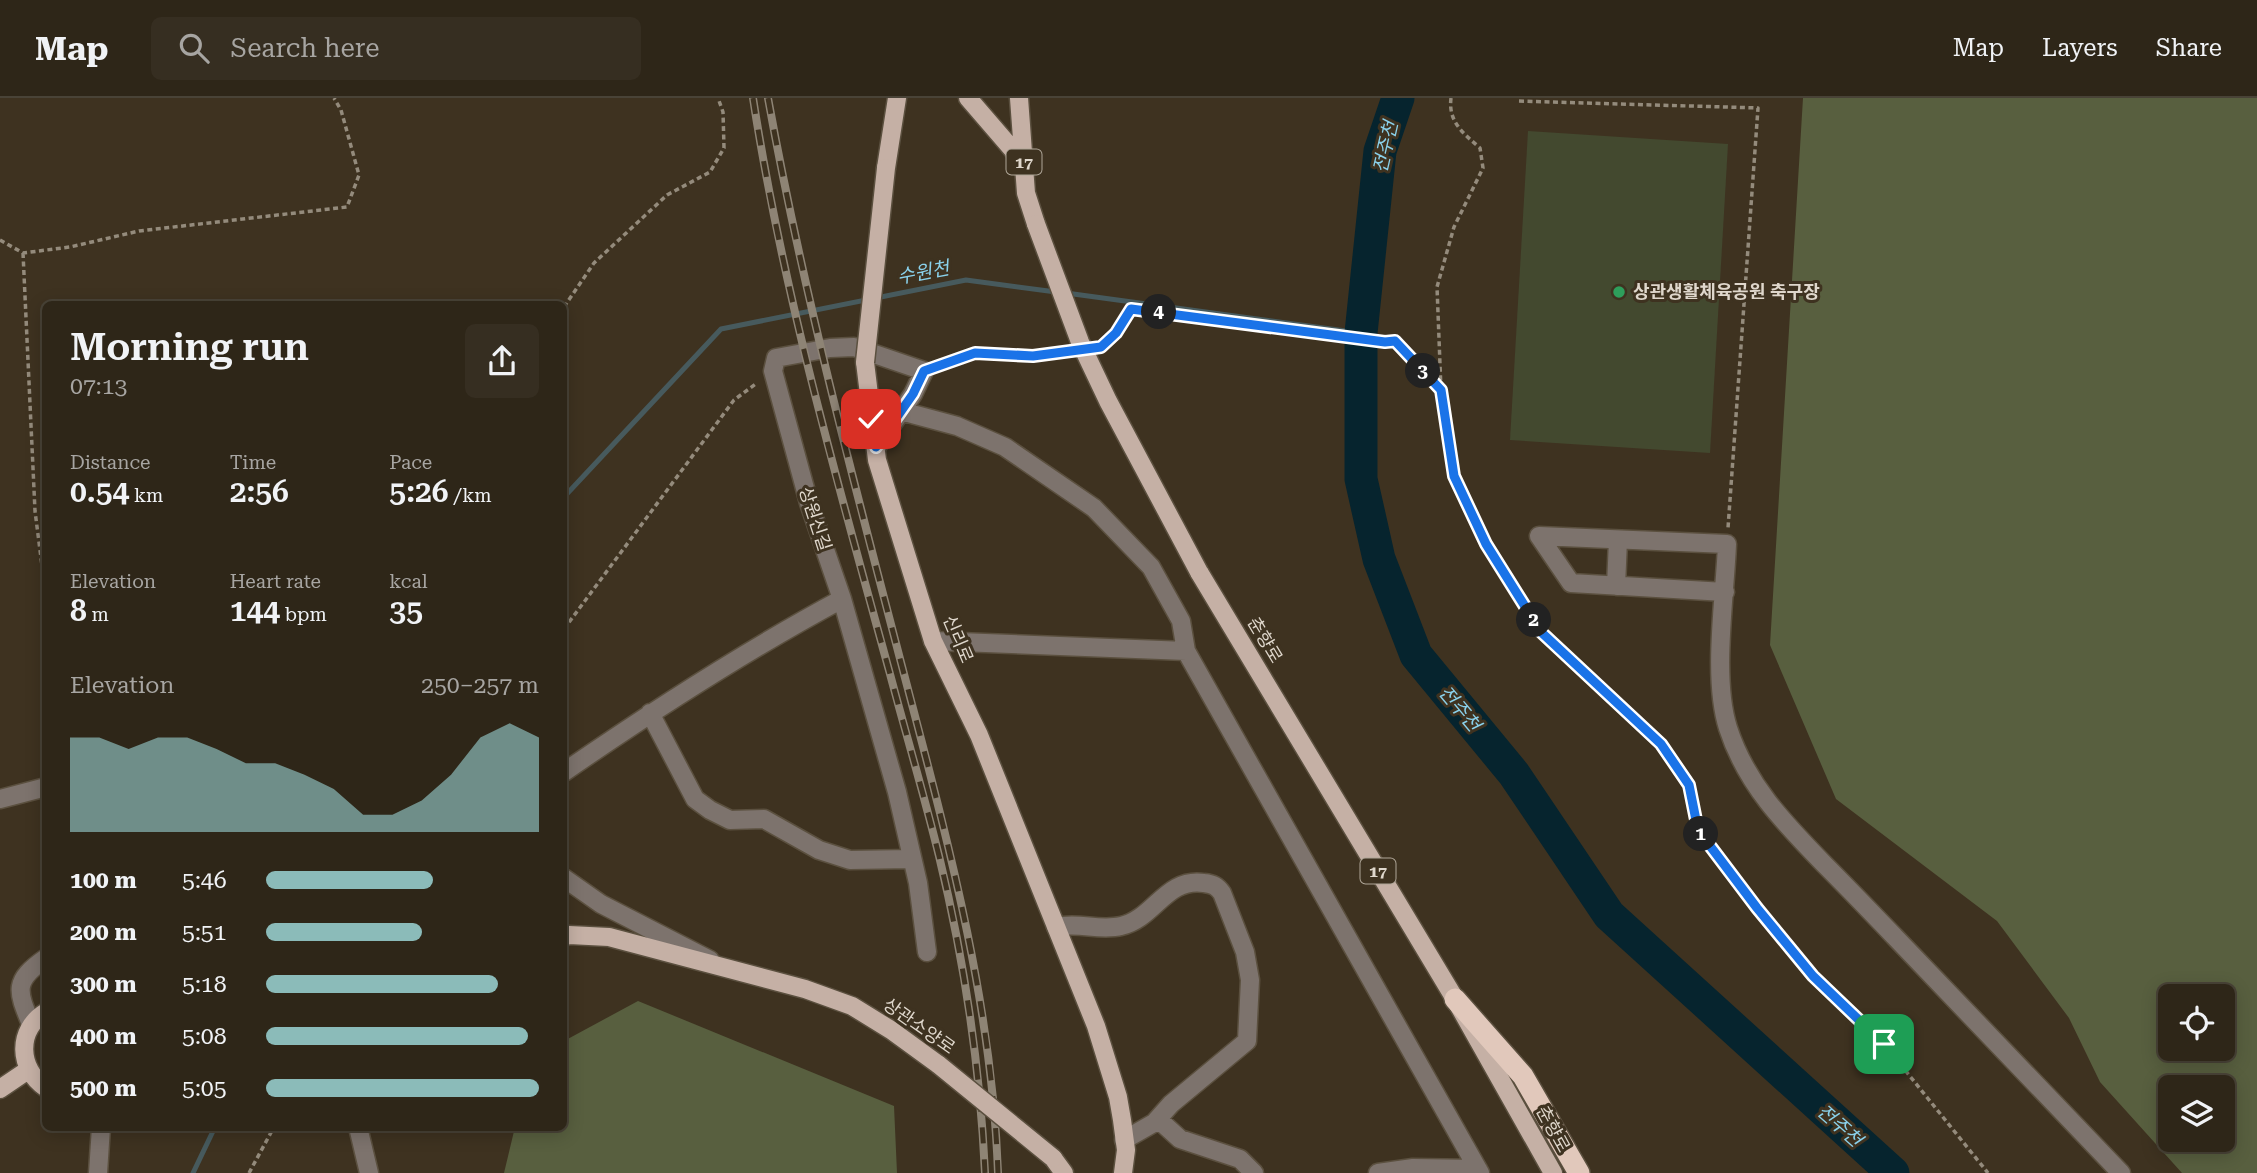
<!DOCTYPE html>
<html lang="en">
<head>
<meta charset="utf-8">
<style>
  :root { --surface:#2e2618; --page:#362e21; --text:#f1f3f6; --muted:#a7a5a2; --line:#494337; --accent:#8bbbb9 }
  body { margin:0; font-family:"Roboto Serif","Noto Sans KR",serif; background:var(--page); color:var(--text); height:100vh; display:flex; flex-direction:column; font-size:26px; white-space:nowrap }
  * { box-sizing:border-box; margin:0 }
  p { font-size:23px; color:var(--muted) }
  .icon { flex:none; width:38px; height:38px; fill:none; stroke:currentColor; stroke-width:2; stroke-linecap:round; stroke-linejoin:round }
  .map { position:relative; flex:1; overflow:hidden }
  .panel { position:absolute; left:42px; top:203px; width:525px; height:830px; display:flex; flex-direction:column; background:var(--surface); border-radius:10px; box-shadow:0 4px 18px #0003,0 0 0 2px var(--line) }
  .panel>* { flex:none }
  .fabs { position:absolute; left:2158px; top:886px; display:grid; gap:14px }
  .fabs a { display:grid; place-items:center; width:77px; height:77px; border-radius:10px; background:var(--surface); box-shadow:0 4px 18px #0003,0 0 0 2px var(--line); font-size:35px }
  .pin { position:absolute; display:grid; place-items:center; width:60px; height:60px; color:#fff; margin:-30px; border-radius:14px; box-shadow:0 4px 10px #0006 }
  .km { position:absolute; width:35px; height:35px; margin:-18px; border-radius:50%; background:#222; color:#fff; font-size:19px; line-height:35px; text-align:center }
  .round { display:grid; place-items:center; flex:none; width:74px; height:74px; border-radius:10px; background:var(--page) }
  .overview { display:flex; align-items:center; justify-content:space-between; height:119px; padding:0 28px }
  h1 { font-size:38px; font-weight:600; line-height:52px }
  .figures { display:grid; grid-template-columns:repeat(3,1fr); gap:10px; height:119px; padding:7px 28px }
  .figures div { display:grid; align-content:center }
  .figures b { font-size:30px; font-weight:600 }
  .figures small { font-size:19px; font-weight:400 }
  .figures p { font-size:19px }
  .chart { height:196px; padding:14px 28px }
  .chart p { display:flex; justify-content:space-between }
  .chart svg { width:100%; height:126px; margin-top:7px; fill:var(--accent); opacity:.7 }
  ul { padding:0 28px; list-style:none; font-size:23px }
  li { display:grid; grid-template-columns:112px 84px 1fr; align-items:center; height:52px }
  li i { height:18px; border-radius:9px; background:var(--accent) }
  header { display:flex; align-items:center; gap:42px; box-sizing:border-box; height:98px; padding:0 35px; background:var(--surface); border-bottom:2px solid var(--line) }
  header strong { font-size:33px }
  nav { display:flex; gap:38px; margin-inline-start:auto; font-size:24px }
  .search { width:490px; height:63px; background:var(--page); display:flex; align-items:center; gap:18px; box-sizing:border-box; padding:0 24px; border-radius:10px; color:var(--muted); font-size:26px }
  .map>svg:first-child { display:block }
</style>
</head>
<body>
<header>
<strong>Map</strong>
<div class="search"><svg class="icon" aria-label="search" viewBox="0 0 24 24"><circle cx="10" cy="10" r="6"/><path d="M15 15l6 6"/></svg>Search here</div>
<nav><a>Map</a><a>Layers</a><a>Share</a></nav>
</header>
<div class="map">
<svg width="2257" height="1075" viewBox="0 0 2257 1075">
  <rect width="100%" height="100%" fill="#3e3220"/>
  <path fill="#43492f" d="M1528,33L1728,46L1710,355L1510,342Z"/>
  <path fill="#585f3f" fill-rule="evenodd" d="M1803,0H2257V1075H2182L2100,984L2069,920L1997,823L1836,701L1770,547ZM2170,898H2222V950H2170ZM2170,989H2222V1041H2170Z
    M638,903L894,1008L897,1075H504L515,1029H564V943Z"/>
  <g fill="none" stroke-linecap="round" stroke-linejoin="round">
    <path stroke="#475a5d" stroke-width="5" d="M1066,195L1361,235
      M564,399L721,231L966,182L1056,194
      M193,1075L215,1029"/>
    <path stroke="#06242e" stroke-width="33" d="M1398,0L1380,53L1361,235V381L1379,461L1416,557L1514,676L1609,817L1893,1075"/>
    <g stroke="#5b503f" stroke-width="21">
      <path id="minor" d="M901,313L957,328L1005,349L1094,410L1151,469L1181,523L1186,553
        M1616,488L1618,442
        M1725,494L1571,485L1539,438L1727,446C1725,499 1712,580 1728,630C1746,686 1784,725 1824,766C1848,790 1871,814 1894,838C1970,917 2046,996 2121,1075
        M842,501L897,694L918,785L927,854
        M933,543L1186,553L1480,1075
        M650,615L695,701L710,712L730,722L764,721L819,752L850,762L910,761
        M564,674C654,612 745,553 842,501L809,405L773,273L776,260L830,250L854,249L924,273L913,296L876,350
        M0,701L46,689
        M564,780L601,806L710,862
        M1056,829C1078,824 1100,833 1121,828C1154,821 1166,779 1204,785C1213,786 1217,788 1222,795L1245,854L1250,882L1247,943L1171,1006L1155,1024
        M31,926C17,892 13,883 46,860
        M358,1029L369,1075
        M1124,1042L1159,1022L1180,1041L1240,1061L1254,1075
        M98,1075L101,1029
        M1378,1075L1413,1070L1478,1071"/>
    </g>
    <g stroke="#5b503f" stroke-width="21">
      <path id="major" d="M968,0L1024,65
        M1019,0L1026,95L1036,126
        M886,70L897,0
        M865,264L877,362L933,543L979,637L1096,928L1118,999L1122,1022L1126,1052L1123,1075
        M1199,474L1455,901L1553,1075
        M564,839L569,837L609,839L805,891L852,908L891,932L939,967
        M46,914C16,932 18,971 46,990
        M0,991L28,972
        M1053,1060L1064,1075"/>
    </g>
    <g stroke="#5b503f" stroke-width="24">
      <path id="highway" d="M1455,901L1523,978L1579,1075"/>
    </g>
    <path stroke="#948b7c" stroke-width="3.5" stroke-dasharray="5 3.5" stroke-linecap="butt" d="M1451,0C1448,24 1463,35 1480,50L1483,70L1454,129L1437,189L1441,292L1454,378L1486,446L1541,534L1661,646L1689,687L1698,732L1757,810L1813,878L1884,946L1988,1075
      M1519,3L1758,10L1728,430
      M0,142L23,155L70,149L139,133L347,109L359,77L341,12L334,0
      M23,155L35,413L46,499
      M564,209L594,165L667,97L710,74L724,50L723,14L718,0
      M1101,249L1116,235L1131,211L1385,244L1395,243L1440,291
      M939,266L975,255L1033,258L1066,253
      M564,531L734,302L757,285
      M249,1075L274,1029"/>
    <use href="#minor" stroke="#7d736d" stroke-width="18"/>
    <use href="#major" stroke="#c5b0a5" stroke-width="18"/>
    <use href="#highway" stroke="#e1c8bb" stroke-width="21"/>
    <g stroke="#8e8475" stroke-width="8">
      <path id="rail" d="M753,0C783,195 838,386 890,576C906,636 924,697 939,758C964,861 980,969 985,1075
        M768,0C803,194 854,385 904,576C947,740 992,904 998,1075"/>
    </g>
    <use href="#rail" stroke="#3e3220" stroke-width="5" stroke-dasharray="16" stroke-linecap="butt"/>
    <g stroke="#5b503f" stroke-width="21" stroke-linecap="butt">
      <path id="major-bridge" d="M1036,126L1080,244L1108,303L1199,474
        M865,264L886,70
        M939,967L1053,1060"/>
    </g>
    <use href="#major-bridge" stroke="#c5b0a5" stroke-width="18"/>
  </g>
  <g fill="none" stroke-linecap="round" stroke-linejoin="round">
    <g stroke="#fff" stroke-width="14">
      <path id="route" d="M871,321L876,349L913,296L924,273L975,255L1033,258L1101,249L1116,235L1131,211L1385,244L1395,243L1441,292L1454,378L1486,446L1541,534L1661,646L1689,687L1698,732L1757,810L1813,878L1884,946"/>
    </g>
    <use href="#route" stroke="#1a73e8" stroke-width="9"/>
  </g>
  <circle fill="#2e9e5b" stroke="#3e3220" stroke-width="2.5" cx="1619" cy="194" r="7"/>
  <g text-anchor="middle" stroke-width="6" stroke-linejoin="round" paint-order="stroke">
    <g fill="#3e3220" stroke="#afa698" stroke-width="2">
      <rect x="1006.5" y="51.5" width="35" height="25" rx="5"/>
      <rect x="1360.5" y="760.5" width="35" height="25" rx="5"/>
    </g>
    <g font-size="16" font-weight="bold" fill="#dfd7cc">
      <text x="1024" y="70">17</text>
      <text x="1378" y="779">17</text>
    </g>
    <g font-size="18" font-weight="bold" fill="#dfd7cc" stroke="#3e3220" text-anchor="start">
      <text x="1633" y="200">상관생활체육공원 축구장</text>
    </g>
    <g font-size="18" fill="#dfd7cc" stroke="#3e3220">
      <text transform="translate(815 421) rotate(72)" y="6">상원신길</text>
      <text transform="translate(958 541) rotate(67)" y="6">신리로</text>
      <text transform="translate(1265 542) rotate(59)" y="6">춘향로</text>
      <text transform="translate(919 928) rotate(35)" y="6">상관소양로</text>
      <text transform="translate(1553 1031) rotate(61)" y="6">춘향로</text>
    </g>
    <g font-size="19" font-style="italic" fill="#8ad1eb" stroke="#3e3220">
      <text transform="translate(1385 49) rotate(-77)" y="7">전주천</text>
      <text transform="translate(923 174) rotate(-11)" y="7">수원천</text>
      <text transform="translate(1460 610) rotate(50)" y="7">전주천</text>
      <text transform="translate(1840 1027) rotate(42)" y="7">전주천</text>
    </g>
  </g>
</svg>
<div class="fabs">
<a><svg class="icon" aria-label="locate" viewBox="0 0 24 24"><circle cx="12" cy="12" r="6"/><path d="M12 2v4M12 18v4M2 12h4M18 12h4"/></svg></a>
<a><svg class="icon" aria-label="layers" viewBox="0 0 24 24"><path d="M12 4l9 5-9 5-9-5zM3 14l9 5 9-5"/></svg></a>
</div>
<div class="pin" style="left:1884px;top:946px;background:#1e9e55"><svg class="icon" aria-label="arrive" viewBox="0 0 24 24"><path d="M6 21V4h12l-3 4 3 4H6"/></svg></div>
<div class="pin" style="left:871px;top:321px;background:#d93025"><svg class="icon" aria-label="check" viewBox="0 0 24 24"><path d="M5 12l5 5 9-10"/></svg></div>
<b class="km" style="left:1701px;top:736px">1</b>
<b class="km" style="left:1534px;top:522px">2</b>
<b class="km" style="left:1423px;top:273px">3</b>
<b class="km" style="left:1159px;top:214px">4</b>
<section class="panel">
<div class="overview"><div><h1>Morning run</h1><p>07:13</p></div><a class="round"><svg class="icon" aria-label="share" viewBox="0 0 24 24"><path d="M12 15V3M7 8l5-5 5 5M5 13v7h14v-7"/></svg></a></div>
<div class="figures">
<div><p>Distance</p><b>0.54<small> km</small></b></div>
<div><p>Time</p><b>2:56</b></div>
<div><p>Pace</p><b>5:26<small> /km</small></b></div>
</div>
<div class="figures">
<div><p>Elevation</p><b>8<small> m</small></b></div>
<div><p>Heart rate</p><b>144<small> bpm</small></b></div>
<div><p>kcal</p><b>35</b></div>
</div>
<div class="chart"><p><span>Elevation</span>250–257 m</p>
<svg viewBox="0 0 160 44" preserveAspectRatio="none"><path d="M0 44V11L10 11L20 15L30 11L40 11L50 15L60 20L70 20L80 24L90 29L100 38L110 38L120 33L130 24L140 11L150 6L160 11V44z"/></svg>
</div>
<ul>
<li><b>100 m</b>5:46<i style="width:61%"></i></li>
<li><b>200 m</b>5:51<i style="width:57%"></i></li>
<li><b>300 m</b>5:18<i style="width:85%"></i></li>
<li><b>400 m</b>5:08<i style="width:96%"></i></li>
<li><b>500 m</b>5:05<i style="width:100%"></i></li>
</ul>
</section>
</div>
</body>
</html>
